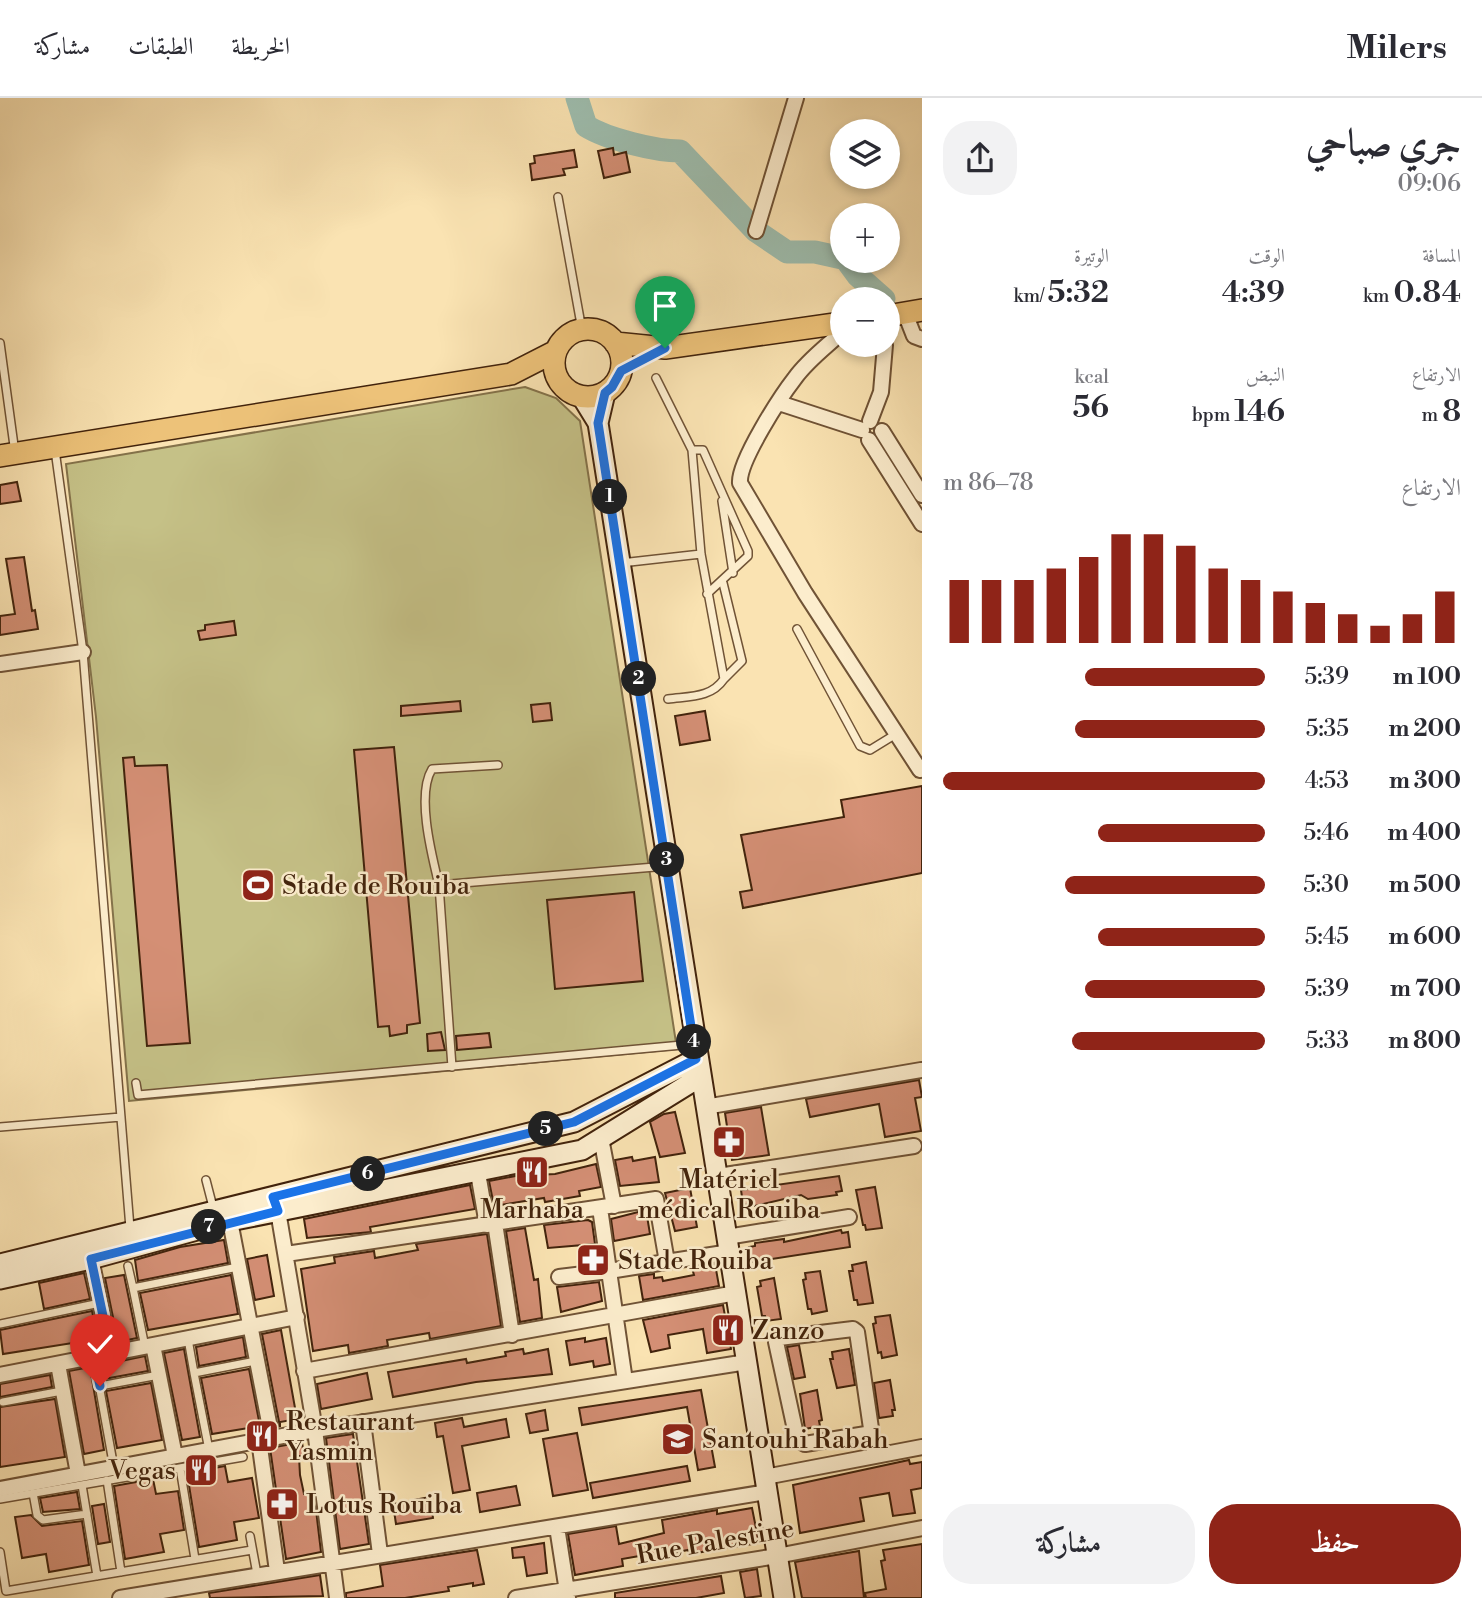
<!DOCTYPE html>
<html lang="ar">
<head>
<meta charset="utf-8">
<style>
  :root { --surface:#fff; --page:#f2f2f3; --text:#2b2b33; --muted:#7c7c81; --line:#e1e1e2; --accent:#8f2418 }
  body { margin:0; font-family:"Libre Bodoni",Amiri,serif; background:var(--page); color:var(--text); direction:rtl; height:100vh; display:flex; flex-direction:column; font-size:26px; white-space:nowrap }
  * { box-sizing:border-box; margin:0 }
  p { font-size:23px; color:var(--muted) }
  .icon { flex:none; width:38px; height:38px; fill:none; stroke:currentColor; stroke-width:2; stroke-linecap:round; stroke-linejoin:round }
  .map { position:relative; flex:1; overflow:hidden; direction:ltr }
  .side { display:flex; flex-direction:column; background:var(--surface); width:560px }
  .side>* { flex:none }
  .buttons { position:absolute; left:830px; top:21px; display:grid; gap:14px }
  .buttons a { display:grid; place-items:center; width:70px; height:70px; border-radius:50%; background:var(--surface); box-shadow:0 4px 10px #0003; font-size:35px }
  .pin { position:absolute; display:grid; place-items:center; width:60px; height:60px; color:#fff; margin:-72px -30px; border-radius:50% 50% 50% 0; rotate:-45deg; box-shadow:0 0 7px #0007 }
  .pin .icon { rotate:45deg }
  .km { position:absolute; width:35px; height:35px; margin:-18px; border-radius:50%; background:#222; color:#fff; font-size:19px; line-height:35px; text-align:center }
  .round { display:grid; place-items:center; flex:none; width:74px; height:74px; border-radius:28px; background:var(--page) }
  .summary { display:flex; align-items:center; justify-content:space-between; height:119px; padding:0 21px }
  h1 { font-size:38px; font-weight:600; line-height:52px }
  .figures { display:grid; grid-template-columns:repeat(3,1fr); gap:10px; height:119px; padding:7px 21px }
  .figures div { display:grid; align-content:center }
  .figures b { font-size:30px; font-weight:600 }
  .figures small { font-size:19px; font-weight:400 }
  .figures p { font-size:19px }
  .chart { height:196px; padding:14px 21px }
  .chart p { display:flex; justify-content:space-between }
  .chart svg { width:100%; height:126px; margin-top:7px; stroke:var(--accent); stroke-width:6 }
  .action { display:flex; gap:14px; margin-top:auto; padding:14px 21px }
  .action a { flex:1; height:80px; border-radius:28px; background:var(--accent); color:#fff; font-size:28px; font-weight:600; line-height:80px; text-align:center }
  .action a+a { background:var(--page); color:var(--text) }
  ul { padding:0 21px; list-style:none; font-size:23px }
  li { display:grid; grid-template-columns:112px 84px 1fr; align-items:center; height:52px }
  li i { height:18px; border-radius:9px; background:var(--accent) }
  header { display:flex; align-items:center; gap:42px; box-sizing:border-box; height:98px; padding:0 35px; background:var(--surface); border-bottom:2px solid var(--line) }
  header strong { font-size:33px }
  nav { display:flex; gap:38px; margin-inline-start:auto; font-size:24px }
  main { display:flex; flex:1; min-height:0 }
  .map>svg:first-child { display:block }
</style>
</head>
<body>
<header>
<strong>Milers</strong>
<nav><a>الخريطة</a><a>الطبقات</a><a>مشاركة</a></nav>
</header>
<main>
<section class="side">
<div class="summary"><div><h1>جري صباحي</h1><p>09:06</p></div><a class="round"><svg class="icon" aria-label="share" viewBox="0 0 24 24"><path d="M12 15V3M7 8l5-5 5 5M5 13v7h14v-7"/></svg></a></div>
<div class="figures">
<div><p>المسافة</p><b>0.84<small> km</small></b></div>
<div><p>الوقت</p><b>4:39</b></div>
<div><p>الوتيرة</p><b>5:32<small> /km</small></b></div>
</div>
<div class="figures">
<div><p>الارتفاع</p><b>8<small> m</small></b></div>
<div><p>النبض</p><b>146<small> bpm</small></b></div>
<div><p>kcal</p><b>56</b></div>
</div>
<div class="chart"><p><span>الارتفاع</span>78–86 m</p>
<svg viewBox="0 0 160 44" preserveAspectRatio="none"><path d="M5 44V22M15 44V22M25 44V22M35 44V18M45 44V14M55 44V6M65 44V6M75 44V10M85 44V18M95 44V22M105 44V26M115 44V30M125 44V34M135 44V38M145 44V34M155 44V26"/></svg>
</div>
<ul>
<li><b>100 m</b>5:39<i style="width:56%"></i></li>
<li><b>200 m</b>5:35<i style="width:59%"></i></li>
<li><b>300 m</b>4:53<i style="width:100%"></i></li>
<li><b>400 m</b>5:46<i style="width:52%"></i></li>
<li><b>500 m</b>5:30<i style="width:62%"></i></li>
<li><b>600 m</b>5:45<i style="width:52%"></i></li>
<li><b>700 m</b>5:39<i style="width:56%"></i></li>
<li><b>800 m</b>5:33<i style="width:60%"></i></li>
</ul>
<div class="action"><a>حفظ</a><a>مشاركة</a></div>
</section>
<div class="map">
<svg width="922" height="1500" viewBox="0 0 922 1500">
  <rect width="100%" height="100%" fill="#fae3b2"/>
  <filter id="stains"><feTurbulence type="fractalNoise" baseFrequency=".00286" numOctaves="4"/><feColorMatrix values="0 0 0 0 .2 0 0 0 0 .09 0 0 0 0 .02 0 0 0 .5 -.17"/></filter>
  <radialGradient id="worn" r=".72"><stop offset=".6" stop-color="#630" stop-opacity="0"/><stop offset="1" stop-color="#630" stop-opacity=".3"/></radialGradient>
  <path fill="#c5c187" stroke="#84724a" stroke-width="2" d="M525,289L556,300L580,323L677,951L129,1003L96,619L66,366Z"/>
  <g fill="none" stroke-linecap="round" stroke-linejoin="round">
    <path stroke="#9ebeaf" stroke-width="23" d="M577,0L586,28C607,41 655,53 680,53L756,133L787,154H815L842,160
      M847,163L858,178L884,201"/>
  </g>
  <path fill="#d48f75" stroke="#42230c" stroke-width="2" d="M613,50L614,57L626,54L630,74L604,80L598,53Z
    M574,52L577,69L563,71L565,77L532,82L530,66L535,65L534,58Z
    M17,384L21,403L0,406V387Z
    M24,459L32,513L35,512L38,531L0,537V518L15,516L6,461Z
    M234,523L236,537L200,542L198,533L205,532V527Z
    M460,603L461,613L401,618V608Z
    M550,605L552,622L533,624L531,607Z
    M705,613L710,642L680,647L675,618Z
    M394,649L420,925L407,927V935L390,938L389,928L378,929L354,652Z
    M134,659L135,668L167,667L190,945L147,948L123,660Z
    M922,688V775L743,810L740,794L752,792L741,737L844,719L841,702Z
    M634,794L643,883L555,891L547,802Z
    M441,934L445,952L428,953L427,936Z
    M489,935L491,949L457,952L456,938Z
    M919,982L922,999L915,1000L921,1033L885,1039L879,1006L810,1019L806,1001Z
    M761,1009L769,1057L732,1062L725,1015Z
    M675,1014L685,1055L660,1059L650,1024L664,1016Z
    M632,1059L633,1063L655,1059L659,1084L620,1088L615,1062Z
    M596,1066L601,1089L579,1093L580,1098L545,1104L544,1100L494,1108L489,1083L536,1074L537,1077L555,1076Z
    M839,1078L842,1093L836,1094L837,1097L808,1101L801,1097L755,1108L743,1106L741,1092Z
    M470,1087L475,1111L370,1129L371,1134L307,1140L304,1121Z
    M875,1089L882,1130L866,1132L865,1127H863L856,1092Z
    M690,1090L697,1129L675,1133L665,1095Z
    M646,1112L650,1136L614,1143L611,1121Z
    M588,1122L592,1124L595,1146L548,1150L544,1127Z
    M525,1130L534,1182L538,1181L542,1220L520,1224L506,1133Z
    M841,1132L842,1135L848,1134L850,1149L752,1164L749,1149L755,1148V1145L784,1141V1144Z
    M487,1136L501,1228L430,1241L429,1235L387,1242L388,1248L349,1255L348,1247L313,1253L301,1171L335,1165L334,1159L374,1153L375,1160L418,1152L416,1146Z
    M224,1142L228,1165L138,1183L135,1162L180,1149Z
    M267,1157L274,1198L255,1202L247,1161Z
    M866,1164L873,1205L858,1207L857,1202H854L849,1173H853L852,1167Z
    M715,1166L719,1188L643,1202L639,1178L654,1176V1180L662,1179L663,1183L694,1177L692,1170Z
    M820,1173L827,1213L812,1216L811,1211H808L803,1182L806,1181L805,1175Z
    M84,1175L90,1201L44,1211L39,1185Z
    M124,1177L137,1240L118,1244L105,1180Z
    M231,1177L238,1216L148,1232L140,1195Z
    M774,1180L781,1221L766,1223L765,1218H762L757,1189L761,1188L760,1183Z
    M599,1184L602,1203L561,1214L557,1189Z
    M723,1207L731,1251L707,1255L703,1231L668,1237L670,1250L651,1254L643,1222Z
    M92,1213L98,1241L3,1256L0,1232Z
    M890,1217L897,1257L882,1260L881,1254L878,1255L873,1226L876,1225L875,1219Z
    M281,1232L297,1321L280,1324V1329L262,1236Z
    M243,1239L246,1259L199,1268L196,1249Z
    M585,1240V1244L606,1240L610,1266L594,1269L593,1263L570,1267L566,1243Z
    M799,1247L805,1279L794,1281L787,1249Z
    M184,1251L200,1339L182,1342L164,1255Z
    M523,1251L524,1256L548,1251L552,1276L476,1284L393,1299L388,1274L466,1261L467,1265L506,1258L505,1254Z
    M849,1251L855,1287L837,1290L830,1261H833L832,1254Z
    M145,1258L148,1273L104,1281L102,1267Z
    M90,1269L104,1352L84,1356L69,1273Z
    M249,1271L260,1328L212,1336L201,1280Z
    M367,1275L372,1301L321,1311L317,1286Z
    M50,1277L52,1289L0,1299V1286Z
    M890,1282L895,1312H892L893,1318L879,1320L874,1285Z
    M151,1285L162,1342L117,1350L106,1293Z
    M701,1292L715,1369L698,1372L687,1309L582,1327L579,1310Z
    M817,1292L822,1322L819,1323L820,1328L805,1331L800,1296Z
    M55,1301L65,1359L0,1369V1309Z
    M545,1312L548,1332L530,1335L526,1316Z
    M462,1320L464,1329L506,1321L509,1339L462,1348L470,1392L453,1395L443,1338L437,1339L435,1325Z
    M577,1335L588,1392L553,1398L543,1341Z
    M353,1336L369,1446L340,1451L326,1340Z
    M302,1344L304,1358H299L300,1377L304,1396L311,1395L316,1412L321,1454L286,1461L270,1350Z
    M909,1362L910,1366L922,1364V1390L911,1392L915,1415L893,1418L889,1395L860,1400L864,1423L800,1435L793,1387Z
    M225,1368L228,1384L252,1380L259,1420L234,1424L237,1442L199,1449L187,1375Z
    M687,1368L690,1383L593,1400L590,1385Z
    M153,1381L156,1396L178,1393L184,1432L160,1436L164,1454L125,1461L114,1388Z
    M516,1388L520,1407L480,1414L477,1395Z
    M77,1394L80,1411L43,1414L40,1400Z
    M430,1399L433,1420L396,1426L393,1406Z
    M104,1406L110,1444L98,1446L92,1408Z
    M752,1410L759,1445L689,1456L688,1452L652,1459L651,1456L622,1461L623,1468L575,1477L568,1436L616,1428L619,1446L664,1435L662,1422L717,1412V1416Z
    M31,1417L42,1428L82,1423L89,1467L49,1474L46,1456L22,1460L15,1419Z
    M544,1445L547,1475L527,1478L524,1459L513,1460L512,1450Z
    M922,1446V1500H866L865,1495L886,1491L881,1463L885,1462L883,1452Z
    M477,1452L484,1486L473,1488V1485L448,1489L449,1493L405,1500H346V1495L383,1488L380,1467Z
    M859,1453L864,1500H802L795,1464Z
    M757,1471L761,1498L745,1500L740,1474Z
    M320,1477L323,1498L210,1500L209,1495Z
    M721,1478L724,1495L696,1500H615V1495Z"/>
  <g fill="none" stroke-linecap="round" stroke-linejoin="round">
    <g stroke="#705336" stroke-width="10">
      <path id="lane" d="M558,99L582,232
        M0,245L15,355
        M656,280L692,352L701,456L724,581L742,563L723,485
        M55,352L83,554L130,1130
        M692,352H703L748,453V458L707,496
        M722,403L733,475
        M621,465L701,456
        M797,531L860,648L870,652L896,636
        M668,601C690,598 711,600 724,581
        M439,787C432,758 416,697 432,671L498,667
        M452,969L439,787L667,768
        M136,985L138,997L693,946
        M0,1029L121,1019
        M206,1082L214,1113
        M128,1168L133,1190
        M0,1226L100,1205
        M188,1241L194,1275
        M145,1249L133,1190L238,1169
        M94,1259L114,1370
        M100,1288L159,1277
        M3,1304L62,1293
        M209,1352L194,1275L256,1263
        M180,1370L195,1461
        M107,1382L121,1474
        M82,1387L97,1478
        M33,1395L37,1417L43,1422L87,1416
        M0,1401L243,1359
        M250,1438L257,1476
        M0,1454L6,1493L252,1452"/>
    </g>
    <g stroke="#705336" stroke-width="18">
      <path id="street" d="M756,133L796,0
        M905,215L914,238L922,241
        M842,234C826,249 808,262 795,280C781,298 738,364 740,385L805,495L920,672
        M779,305L862,332
        M870,323L881,294L885,247
        M882,333L922,397
        M869,342L922,426
        M0,566L83,554
        M705,1009L921,972
        M601,1040L614,1108
        M478,1075L487,1127
        M718,1078L914,1048
        M278,1113L315,1332L337,1500
        M230,1123L272,1340
        M495,1125L512,1237
        M727,1139L849,1119
        M286,1156L656,1101L667,1164
        M91,1161L111,1256
        M559,1179L609,1173L600,1110
        M153,1247L175,1358
        M58,1266L78,1376
        M304,1273L736,1195
        M0,1277L297,1219
        M625,1283L609,1173L730,1154
        M363,1324L380,1456
        M872,1335L805,1346L797,1341L776,1244L779,1240L853,1231L857,1234L875,1358
        M259,1342L277,1473
        M765,1379L922,1349
        M0,1391L315,1332L747,1264
        M557,1429L568,1500
        M120,1500L767,1394
        M516,1500L777,1458L922,1430"/>
    </g>
    <g stroke="#42230c" stroke-width="23">
      <path id="secondary" d="M605,295L598,325L784,1500
        M582,299L598,325
        M0,1166L574,1024L696,961
        M0,1181L91,1161L230,1123L582,1052L700,979"/>
    </g>
    <g stroke="#42230c" stroke-width="24">
      <path id="primary" d="M887,218L922,212
        M554 265a34 34 0 1 1 68 0a34 34 0 1 1-68 0Z
        M615,245L665,250L842,225
        M0,358L511,276L556,253"/>
    </g>
    <use href="#lane" stroke="#fcedcd" stroke-width="7"/>
    <use href="#street" stroke="#fcedcd" stroke-width="14"/>
    <use href="#secondary" stroke="#fcedcd" stroke-width="19"/>
    <use href="#primary" stroke="#edc279" stroke-width="21"/>
  </g>
  <g fill="none" stroke-linecap="round" stroke-linejoin="round">
    <g stroke="#fff" stroke-width="14">
      <path id="route" d="M100,1288L94,1259L111,1256L91,1161L278,1113L273,1099L574,1024L696,961L598,325L605,295L612,289L621,273L665,250"/>
    </g>
    <use href="#route" stroke="#1a73e8" stroke-width="9"/>
  </g>
  <defs>
    <g id="stadium-square" transform="scale(1.75)"><rect x="-9" y="-9" width="18" height="18" rx="4" fill="#8f2418" stroke="#fcedcd"/><path d="M0-5a6.5 5 0 1 0 0 10a6.5 5 0 1 0 0-10ZM-3.5-1.8h7v3.6h-7Z" fill="#fff"/></g>
    <g id="pharmacy-square" transform="scale(1.75)"><rect x="-9" y="-9" width="18" height="18" rx="4" fill="#8f2418" stroke="#fcedcd"/><path d="M-2-6h4v4h4v4h-4v4h-4v-4h-4v-4h4Z" fill="#fff"/></g>
    <g id="restaurant-square" transform="scale(1.75)"><rect x="-9" y="-9" width="18" height="18" rx="4" fill="#8f2418" stroke="#fcedcd"/><path d="M-5-6h1v4h1v-4h1v4h1v-4h1v5L-1.5 .5V6h-2V.5L-5-1ZM5-6V6H3V1.5H1.5Q1.5-4 5-6Z" fill="#fff"/></g>
    <g id="school-square" transform="scale(1.75)"><rect x="-9" y="-9" width="18" height="18" rx="4" fill="#8f2418" stroke="#fcedcd"/><path d="M0-5L7-2L0 1L-7-2ZM-4 1L0 2.5L4 1V4Q0 6-4 4Z" fill="#fff"/></g>
  </defs>
  <g fill-rule="evenodd">
    <use href="#stadium-square" x="258" y="787"/>
    <use href="#pharmacy-square" x="729" y="1044"/>
    <use href="#restaurant-square" x="532" y="1074"/>
    <use href="#pharmacy-square" x="593" y="1162"/>
    <use href="#restaurant-square" x="728" y="1232"/>
    <use href="#restaurant-square" x="262" y="1338"/>
    <use href="#school-square" x="678" y="1341"/>
    <use href="#restaurant-square" x="201" y="1372"/>
    <use href="#pharmacy-square" x="282" y="1406"/>
  </g>
  <g text-anchor="middle" stroke-width="5" stroke-linejoin="round" paint-order="stroke">
    <g font-size="26" fill="#42230c" stroke="#fcedcd" text-anchor="start">
      <text x="282" y="796">Stade de Rouiba</text>
      <text x="729" y="1090" text-anchor="middle">Matériel<tspan x="729" dy="30">médical Rouiba</tspan></text>
      <text x="532" y="1120" text-anchor="middle">Marhaba</text>
      <text x="618" y="1171">Stade Rouiba</text>
      <text x="752" y="1241">Zanzo</text>
      <text x="286" y="1332">Restaurant<tspan x="286" dy="30">Yasmin</tspan></text>
      <text x="702" y="1350">Santouhi Rabah</text>
      <text x="176" y="1381" text-anchor="end">Vegas</text>
      <text x="306" y="1415">Lotus Rouiba</text>
    </g>
    <g font-size="26" fill="#42230c" stroke="#fcedcd">
      <text transform="translate(715 1443) rotate(-10)" y="9">Rue Palestine</text>
    </g>
  </g>
  <rect width="100%" height="100%" filter="url(#stains)"/>
  <rect width="100%" height="100%" fill="url(#worn)"/>
</svg>
<div class="buttons">
<a><svg class="icon" aria-label="layers" viewBox="0 0 24 24"><path d="M12 4l9 5-9 5-9-5zM3 14l9 5 9-5"/></svg></a>
<a>+</a>
<a>−</a>
</div>
<div class="pin" style="left:665px;top:250px;background:#1e9e55"><svg class="icon" aria-label="arrive" viewBox="0 0 24 24"><path d="M6 21V4h12l-3 4 3 4H6"/></svg></div>
<div class="pin" style="left:100px;top:1288px;background:#d93025"><svg class="icon" aria-label="check" viewBox="0 0 24 24"><path d="M5 12l5 5 9-10"/></svg></div>
<b class="km" style="left:610px;top:399px">1</b>
<b class="km" style="left:639px;top:581px">2</b>
<b class="km" style="left:667px;top:762px">3</b>
<b class="km" style="left:694px;top:944px">4</b>
<b class="km" style="left:546px;top:1031px">5</b>
<b class="km" style="left:368px;top:1076px">6</b>
<b class="km" style="left:209px;top:1129px">7</b>
</div>
</main>
</body>
</html>
